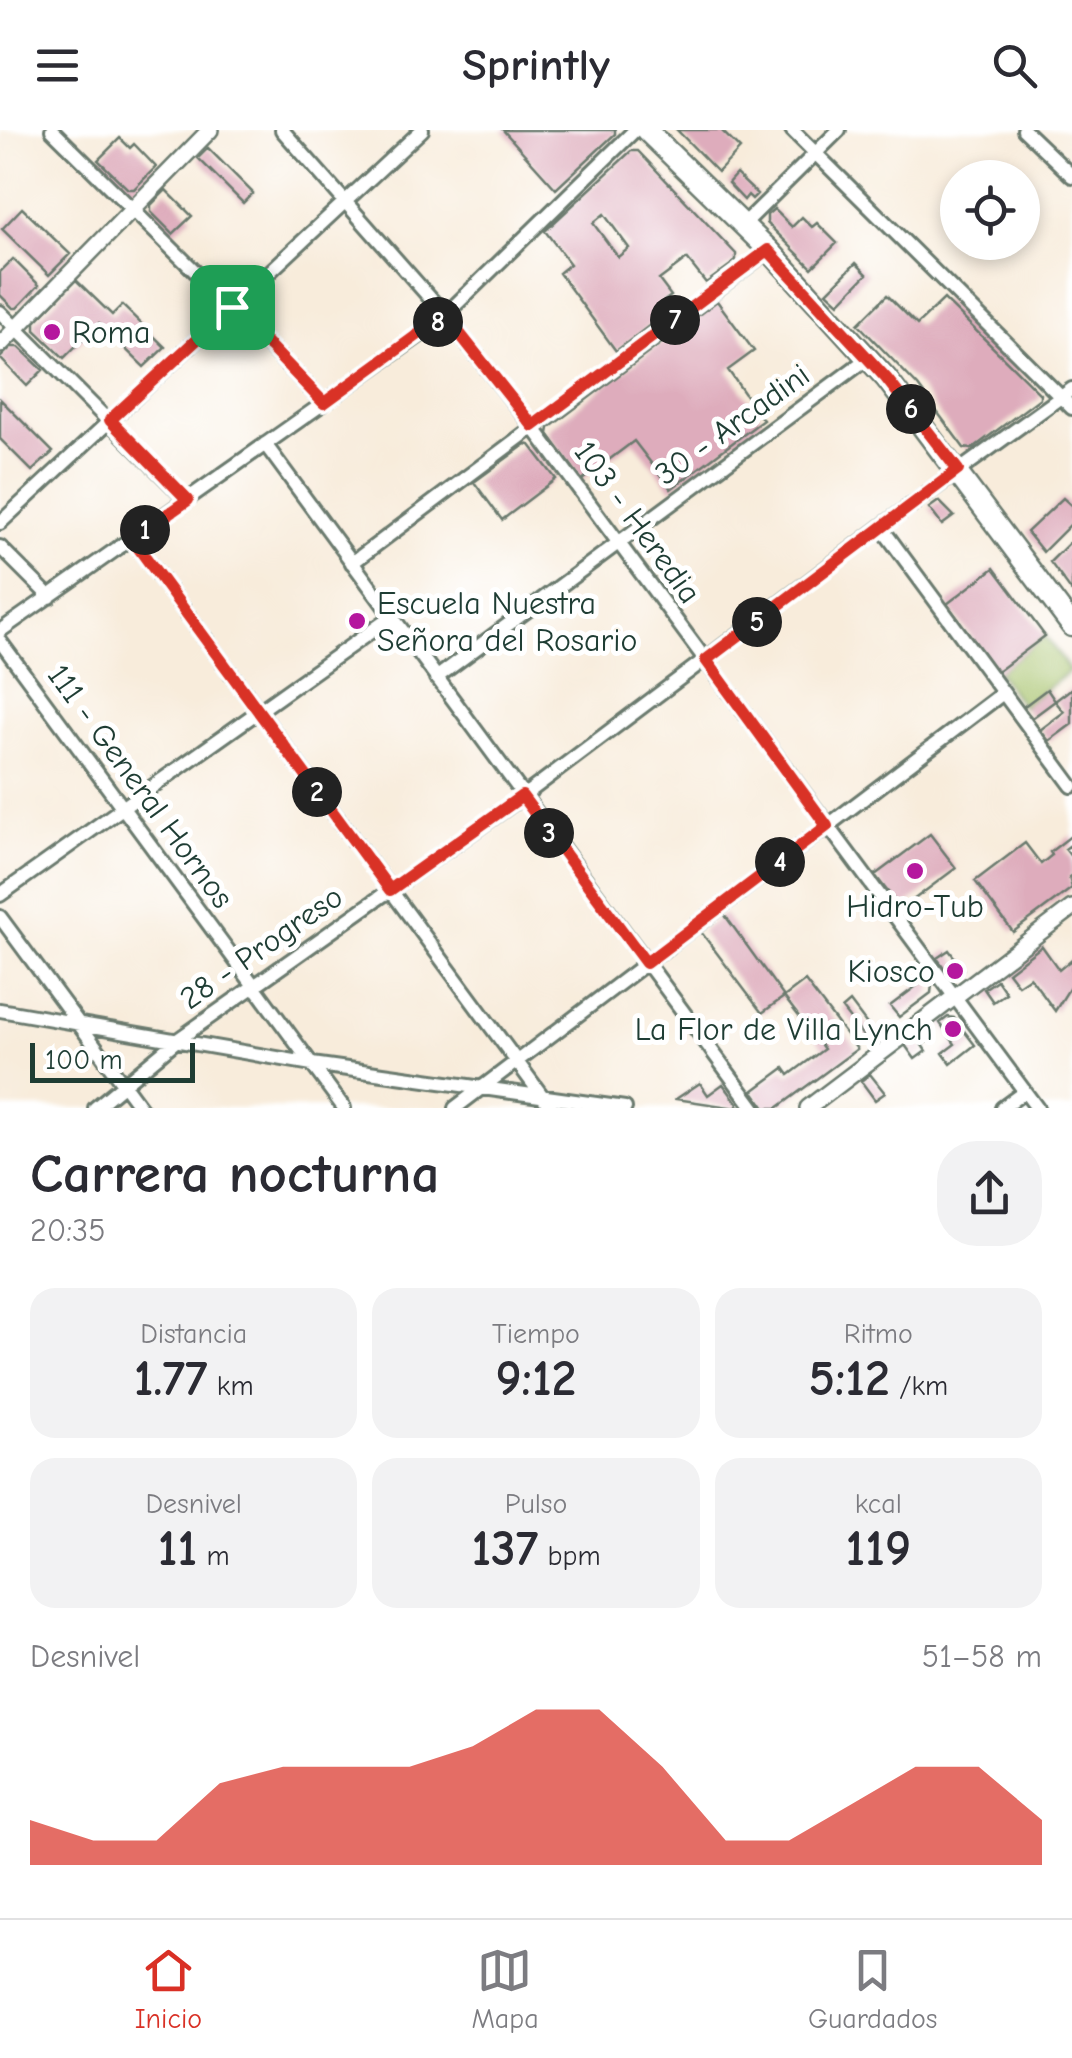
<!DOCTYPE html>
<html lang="es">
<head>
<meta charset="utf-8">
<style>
  :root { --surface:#fff; --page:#f2f2f3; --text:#2b2b33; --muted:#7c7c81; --line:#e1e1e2; --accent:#d93025 }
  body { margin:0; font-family:"Comic Neue",sans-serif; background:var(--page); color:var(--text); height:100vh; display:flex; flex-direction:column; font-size:38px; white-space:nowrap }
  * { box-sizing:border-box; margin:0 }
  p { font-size:32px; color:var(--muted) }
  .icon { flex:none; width:55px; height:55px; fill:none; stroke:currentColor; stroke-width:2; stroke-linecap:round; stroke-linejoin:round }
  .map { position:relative; height:978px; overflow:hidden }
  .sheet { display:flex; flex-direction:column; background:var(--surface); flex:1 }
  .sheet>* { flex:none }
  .fabs { position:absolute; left:940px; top:30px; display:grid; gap:20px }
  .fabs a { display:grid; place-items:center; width:100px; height:100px; border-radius:50%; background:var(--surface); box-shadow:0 5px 15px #0003; font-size:50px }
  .scale { position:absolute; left:30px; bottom:25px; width:165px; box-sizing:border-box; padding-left:10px; border:5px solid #1f3d34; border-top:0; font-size:28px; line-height:35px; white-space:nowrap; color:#1f3d34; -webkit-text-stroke:8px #fff; paint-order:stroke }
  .pin { position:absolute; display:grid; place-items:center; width:85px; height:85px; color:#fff; margin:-42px; border-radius:20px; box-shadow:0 5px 15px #0006 }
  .km { position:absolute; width:50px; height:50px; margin:-25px; border-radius:50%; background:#222; color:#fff; font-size:28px; line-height:50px; text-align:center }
  .round { display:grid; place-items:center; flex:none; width:105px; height:105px; border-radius:40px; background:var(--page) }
  .head { display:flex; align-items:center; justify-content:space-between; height:170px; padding:0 30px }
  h1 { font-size:55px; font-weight:700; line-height:75px }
  .figures { display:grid; grid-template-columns:repeat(3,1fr); gap:15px; height:170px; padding:10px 30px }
  .figures div { display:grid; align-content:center; border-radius:25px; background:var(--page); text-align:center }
  .figures b { font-size:50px; font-weight:700 }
  .figures small { font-size:28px; font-weight:400 }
  .figures p { font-size:28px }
  .chart { height:280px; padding:20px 30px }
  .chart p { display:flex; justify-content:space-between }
  .chart svg { width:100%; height:180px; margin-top:10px; fill:var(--accent); opacity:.7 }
  header { display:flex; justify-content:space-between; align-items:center; height:130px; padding:0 30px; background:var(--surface); font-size:45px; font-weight:700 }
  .tab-bar { display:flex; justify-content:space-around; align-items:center; height:140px; border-top:2px solid var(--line); background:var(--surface); font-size:28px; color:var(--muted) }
  .tab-bar a { display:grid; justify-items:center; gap:5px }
  .tab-bar .on { color:var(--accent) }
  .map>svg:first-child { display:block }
</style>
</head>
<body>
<header><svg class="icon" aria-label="menu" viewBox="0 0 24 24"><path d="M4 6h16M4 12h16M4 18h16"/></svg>Sprintly<svg class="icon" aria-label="search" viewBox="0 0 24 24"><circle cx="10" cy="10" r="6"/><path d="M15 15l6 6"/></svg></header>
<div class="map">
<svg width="1072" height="978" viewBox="0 0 1072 978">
  <rect width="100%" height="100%" fill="#fff"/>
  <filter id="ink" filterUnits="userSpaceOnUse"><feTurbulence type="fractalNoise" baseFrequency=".01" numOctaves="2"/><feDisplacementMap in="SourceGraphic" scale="20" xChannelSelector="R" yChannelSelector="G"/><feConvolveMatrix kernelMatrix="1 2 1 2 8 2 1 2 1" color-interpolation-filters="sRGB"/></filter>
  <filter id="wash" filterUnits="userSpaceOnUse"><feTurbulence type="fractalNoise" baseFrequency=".0048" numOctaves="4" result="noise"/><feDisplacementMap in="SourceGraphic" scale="40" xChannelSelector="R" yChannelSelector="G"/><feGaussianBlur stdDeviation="2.25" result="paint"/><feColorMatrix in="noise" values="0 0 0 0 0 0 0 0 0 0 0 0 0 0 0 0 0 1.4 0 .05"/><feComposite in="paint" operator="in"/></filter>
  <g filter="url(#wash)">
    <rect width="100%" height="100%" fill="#f8ecdb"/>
    <path fill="#a4c168" stroke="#627f4e" stroke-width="2.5" d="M1045,506L1070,541L1023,577L997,542Z"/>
    <g id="blocks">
      <path fill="#deacbc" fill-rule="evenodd" d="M503,0H615V4L556,59Z
        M677,0H721L740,19L718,42Z
        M120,8L130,18L134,14L156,37L134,59H128L98,30Z
        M208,18L253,63L243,73L198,28Z
        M631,21H638L736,124V131L706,153L687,129L659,150L671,166L656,177L662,186L616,221L559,143L570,134L545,101ZM604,84L629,118L618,127L593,93Z
        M736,44L757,64L752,69L748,65L744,70L728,53Z
        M166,60L192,86L173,104L151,82V75Z
        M22,78L70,124L49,145L2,99Z
        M774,79L792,97L802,87L812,97L817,93L837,113L812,138L767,93V85Z
        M13,129L39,155L17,178H13L0,165V142Z
        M856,133L867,144L839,173L827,162Z
        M76,150L112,185L122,175L165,217L144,237L99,193L64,228L35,200V192Z
        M887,165L917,195L944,169L1040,264V268L972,319L964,318L918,256L858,194Z
        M717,171L754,221L728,240L763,290L671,359L634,311L582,350L548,304L549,298Z
        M11,217H19L43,240L27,256L0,228Z
        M0,269L53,322L32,341L0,309Z
        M526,314L530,315L556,349L502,390L474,352Z
        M1063,368L1072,376V393L1043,422L1027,402Z
        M939,371L954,386L942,395L929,378Z
        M1072,410V462L1050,432Z
        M994,438L1045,506L997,542L947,474Z
        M1072,558V594L1049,611L1040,600L1064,582L1055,571L1032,588L1023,577L1047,559L1055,571Z
        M930,704L956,738L901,779L875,745Z
        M1072,705V719L1069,716L1065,719L1072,728V745L1069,747L1072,758L1013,802L975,751L1025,713L1041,734L1052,725L1050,722Z
        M724,784L784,867L805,851L857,919L777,978H765L753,961L784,938L789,945L824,919L784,867L762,883L701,802Z
        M1042,816L1059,840L1072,829V854L1055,881L1030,847L1018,855L1008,842Z
        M949,820L963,839L955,844L948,843L937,828Z
        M927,848L932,855L931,863L899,887L890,876Z
        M997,850L1006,863L993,872L984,859Z
        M850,872L875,905L867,911L842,879Z
        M948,887L954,888L975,915L951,934L943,923L955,914L940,893Z
        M928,900L934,907L922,915L926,921L915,929L905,915Z
        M870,944L885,963L875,970L861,951Z
        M700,953L708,965L723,954L738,974L736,978L676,969Z"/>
    </g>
  </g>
  <g filter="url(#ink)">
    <use href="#blocks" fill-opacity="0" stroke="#6b7a6e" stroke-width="2.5"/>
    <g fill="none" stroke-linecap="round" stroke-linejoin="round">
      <g stroke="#6b7a6e" stroke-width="18">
        <path id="minor" d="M52,0L231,177L324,273
          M282,0L445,185L533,297L1037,978
          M792,0L1072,278
          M1024,0L1072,46
          M743,95L839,0
          M0,182L187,370
          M265,314L754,978
          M0,393L422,0
          M881,397L1072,656
          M132,409L551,978
          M0,417L50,467
          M352,433L769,120
          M0,501L436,194L635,0
          M0,511L344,978
          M436,548L868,228
          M0,765L390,488
          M0,787L141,978
          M0,880L312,934L625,978
          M95,978L176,911L522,667L881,397L1072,259
          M455,978L1003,563
          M1002,978L1024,962"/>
      </g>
      <g stroke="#6b7a6e" stroke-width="20">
        <path id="tertiary" d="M0,215L210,0
          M808,978L1072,778"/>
      </g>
      <g stroke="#6b7a6e" stroke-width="25">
        <path id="primary" d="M646,0L769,120L886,248L1072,496"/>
      </g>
      <use href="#minor" stroke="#fff" stroke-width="12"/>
      <use href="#tertiary" stroke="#fff" stroke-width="15"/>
      <use href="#primary" stroke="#fff" stroke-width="20"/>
    </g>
  </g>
  <g fill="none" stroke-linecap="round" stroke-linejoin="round" filter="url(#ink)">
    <g stroke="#fff" stroke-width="20">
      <path id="route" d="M768,120L886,248L958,340L706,530L827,696L646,833L522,666L390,760L132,409L188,370L110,290L232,177L324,273L445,185L533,296Z"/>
    </g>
    <use href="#route" stroke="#d93025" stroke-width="12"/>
  </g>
  <g fill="#b5179e" stroke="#fff" stroke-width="4">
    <circle cx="52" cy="202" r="10"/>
    <circle cx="357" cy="491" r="10"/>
    <circle cx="915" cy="741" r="10"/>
    <circle cx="955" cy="841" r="10"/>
    <circle cx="953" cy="899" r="10"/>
  </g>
  <g text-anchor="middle" stroke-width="10" stroke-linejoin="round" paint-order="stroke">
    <g font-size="32" fill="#1f3d34" stroke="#fff" text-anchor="start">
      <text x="72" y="213">Roma</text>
      <text x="377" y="484">Escuela Nuestra<tspan x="377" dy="37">Señora del Rosario</tspan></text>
      <text x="915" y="787" text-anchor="middle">Hidro-Tub</text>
      <text x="935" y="852" text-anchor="end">Kiosco</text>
      <text x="933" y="910" text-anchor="end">La Flor de Villa Lynch</text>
    </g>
    <g font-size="32" fill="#1f3d34" stroke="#fff">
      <text transform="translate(732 294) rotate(-36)" y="11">30 - Arcadini</text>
      <text transform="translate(638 392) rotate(54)" y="11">103 - Heredia</text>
      <text transform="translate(141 656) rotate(54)" y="11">111 - General Hornos</text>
      <text transform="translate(261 817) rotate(-35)" y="11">28 - Progreso</text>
    </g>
  </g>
</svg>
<div class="fabs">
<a><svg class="icon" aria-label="locate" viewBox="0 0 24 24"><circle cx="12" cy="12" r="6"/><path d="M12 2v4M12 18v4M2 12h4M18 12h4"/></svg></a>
</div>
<div class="scale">100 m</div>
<div class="pin" style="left:232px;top:177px;background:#1e9e55"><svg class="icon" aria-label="arrive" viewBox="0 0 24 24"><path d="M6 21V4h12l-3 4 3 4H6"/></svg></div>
<b class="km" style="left:145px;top:400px">1</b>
<b class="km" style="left:317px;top:662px">2</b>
<b class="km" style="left:549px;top:703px">3</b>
<b class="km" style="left:780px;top:732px">4</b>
<b class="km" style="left:757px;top:492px">5</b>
<b class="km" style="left:911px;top:279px">6</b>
<b class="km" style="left:675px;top:190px">7</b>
<b class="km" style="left:438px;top:192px">8</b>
</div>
<section class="sheet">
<div class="head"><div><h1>Carrera nocturna</h1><p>20:35</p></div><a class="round"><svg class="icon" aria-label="share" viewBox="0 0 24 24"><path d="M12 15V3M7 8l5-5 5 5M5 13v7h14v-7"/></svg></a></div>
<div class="figures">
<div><p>Distancia</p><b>1.77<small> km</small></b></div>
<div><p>Tiempo</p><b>9:12</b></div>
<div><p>Ritmo</p><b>5:12<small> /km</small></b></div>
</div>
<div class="figures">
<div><p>Desnivel</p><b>11<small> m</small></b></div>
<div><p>Pulso</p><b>137<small> bpm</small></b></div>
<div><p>kcal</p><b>119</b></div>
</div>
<div class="chart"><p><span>Desnivel</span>51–58 m</p>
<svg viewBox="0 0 160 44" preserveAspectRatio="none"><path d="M0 44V33L10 38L20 38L30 24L40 20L50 20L60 20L70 15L80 6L90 6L100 20L110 38L120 38L130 29L140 20L150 20L160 33V44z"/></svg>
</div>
</section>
<nav class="tab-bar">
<a class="on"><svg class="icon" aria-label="home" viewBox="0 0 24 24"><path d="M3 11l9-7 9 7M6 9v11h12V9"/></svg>Inicio</a>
<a><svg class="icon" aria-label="map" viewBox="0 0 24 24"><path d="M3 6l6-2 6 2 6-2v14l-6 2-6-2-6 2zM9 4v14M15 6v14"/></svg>Mapa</a>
<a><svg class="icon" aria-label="saved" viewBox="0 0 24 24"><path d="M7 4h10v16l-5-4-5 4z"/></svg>Guardados</a>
</nav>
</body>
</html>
